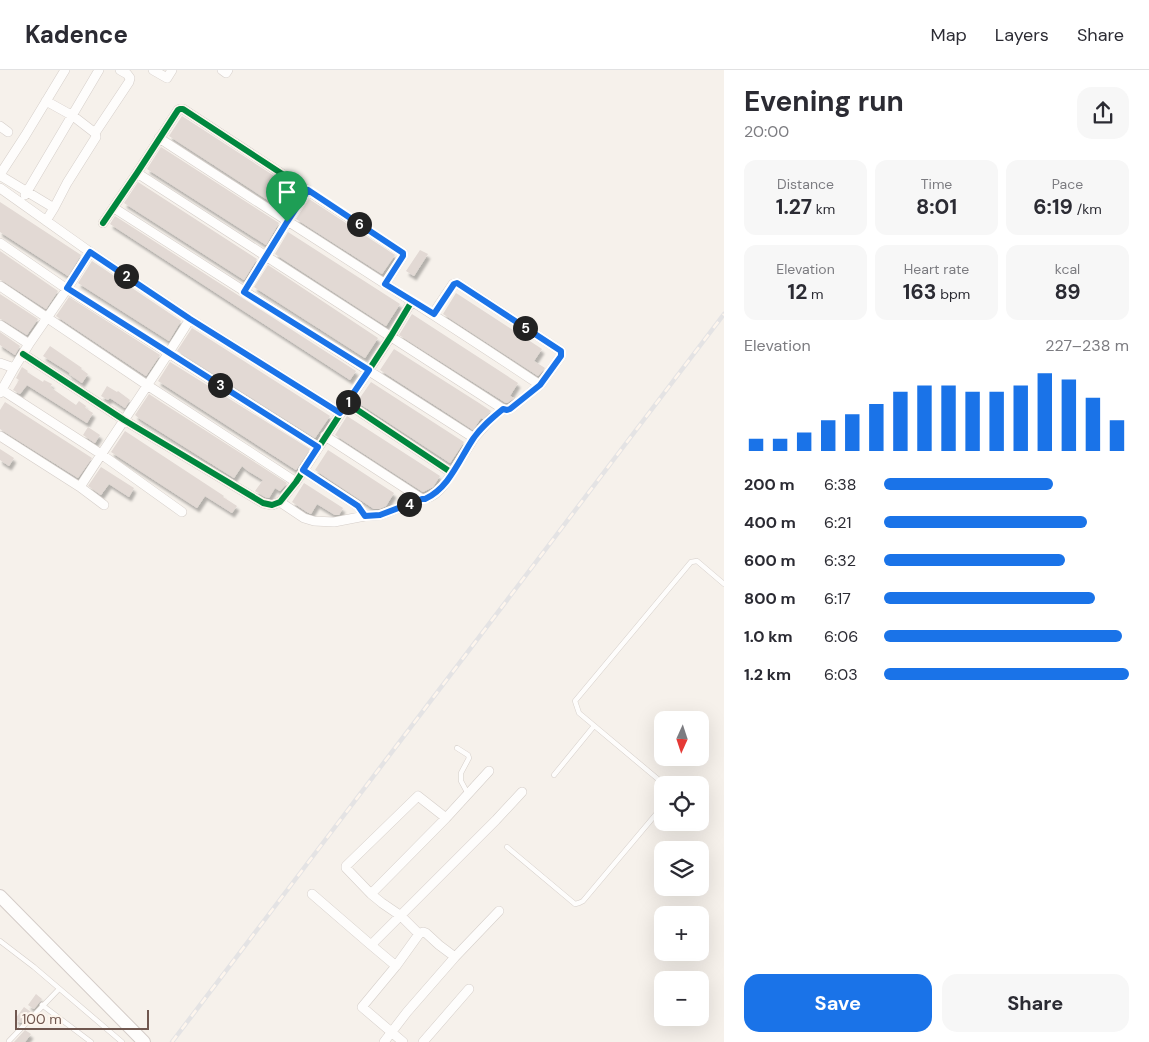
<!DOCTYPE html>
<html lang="en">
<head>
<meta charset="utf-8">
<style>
  :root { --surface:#fff; --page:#f7f7f7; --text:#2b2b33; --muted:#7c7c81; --line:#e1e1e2; --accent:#1a73e8 }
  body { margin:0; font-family:"DM Sans",sans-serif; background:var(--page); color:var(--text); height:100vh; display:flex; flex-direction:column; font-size:19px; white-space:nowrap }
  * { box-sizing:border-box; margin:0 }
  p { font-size:16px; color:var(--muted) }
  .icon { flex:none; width:28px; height:28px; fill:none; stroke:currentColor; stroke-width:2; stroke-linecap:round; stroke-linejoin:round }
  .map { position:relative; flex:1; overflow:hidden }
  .sheet { display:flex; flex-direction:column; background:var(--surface); width:425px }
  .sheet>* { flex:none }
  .needle { width:32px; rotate:183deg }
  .tools { position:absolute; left:654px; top:641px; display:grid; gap:10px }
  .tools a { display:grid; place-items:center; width:55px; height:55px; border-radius:10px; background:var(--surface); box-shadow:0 5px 20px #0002; font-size:25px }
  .scale { position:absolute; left:15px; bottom:12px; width:134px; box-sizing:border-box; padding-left:5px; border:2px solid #70574f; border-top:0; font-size:14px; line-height:18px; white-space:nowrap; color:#70574f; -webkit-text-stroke:4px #fdf5ed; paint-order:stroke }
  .pin { position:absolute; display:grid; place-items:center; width:42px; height:42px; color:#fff; margin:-51px -21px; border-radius:50% 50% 50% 0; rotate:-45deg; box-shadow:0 0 5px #0007 }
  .pin .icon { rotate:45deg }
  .km { position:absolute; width:25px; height:25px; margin:-12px; border-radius:50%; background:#222; color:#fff; font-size:14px; line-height:25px; text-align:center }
  .round { display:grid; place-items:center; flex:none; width:52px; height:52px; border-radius:15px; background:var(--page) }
  .summary { display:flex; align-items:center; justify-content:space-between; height:85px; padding:0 20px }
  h1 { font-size:28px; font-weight:700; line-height:38px }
  .figures { display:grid; grid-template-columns:repeat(3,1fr); gap:8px; height:85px; padding:5px 20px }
  .figures div { display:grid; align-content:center; border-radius:12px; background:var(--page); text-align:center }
  .figures b { font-size:21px; font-weight:700 }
  .figures small { font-size:14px; font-weight:400 }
  .figures p { font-size:14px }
  .chart { height:140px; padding:10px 20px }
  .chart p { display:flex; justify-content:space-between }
  .chart svg { width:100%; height:90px; margin-top:5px; stroke:var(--accent); stroke-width:6 }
  .button { display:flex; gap:10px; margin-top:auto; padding:10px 20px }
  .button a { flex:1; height:58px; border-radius:15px; background:var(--accent); color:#fff; font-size:20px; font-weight:700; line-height:58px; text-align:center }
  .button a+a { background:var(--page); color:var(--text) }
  ul { padding:0 20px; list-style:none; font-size:16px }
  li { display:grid; grid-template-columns:80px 60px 1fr; align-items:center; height:38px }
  li i { height:12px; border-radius:6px; background:var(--accent) }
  header { display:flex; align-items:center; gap:30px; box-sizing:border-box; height:70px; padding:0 25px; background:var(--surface); border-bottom:1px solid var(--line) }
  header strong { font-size:24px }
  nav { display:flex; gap:28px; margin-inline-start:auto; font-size:18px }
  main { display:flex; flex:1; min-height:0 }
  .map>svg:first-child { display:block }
</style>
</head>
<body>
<header>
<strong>Kadence</strong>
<nav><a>Map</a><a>Layers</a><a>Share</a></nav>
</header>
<main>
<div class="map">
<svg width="724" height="972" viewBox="0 0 724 972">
  <defs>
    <filter id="shadow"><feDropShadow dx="2.5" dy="4.5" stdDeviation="1" flood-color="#0004"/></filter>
  </defs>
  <rect width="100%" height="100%" fill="#f6f1eb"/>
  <path fill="#e2d9d4" filter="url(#shadow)" d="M182,46L299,122L286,142L169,66Z
    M161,77L279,153L266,175L147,99Z
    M138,112L257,189L244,210L124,133Z
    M309,129L395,185L382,204L296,149Z
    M0,132L81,185L68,206L0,162Z
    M115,146L356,301L350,310L110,154Z
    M288,162L400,234L386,256L275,184Z
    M420,180L428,184L414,206L406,201Z
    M0,181L58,221L46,239L3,211L0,210Z
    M92,191L181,251L169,271L78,213Z
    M268,195L378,268L365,288L254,217Z
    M456,223L542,279L534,291L545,298L538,306L443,244Z
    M0,224L38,249L27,265L3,250L0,249Z
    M69,227L160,285L146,306L56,246Z
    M412,244L518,313L510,326L514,328L507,333H506L399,265Z
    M192,258L330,346L315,368L177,281Z
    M0,262L20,276L15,285L0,275Z
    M50,276L82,298L81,299L88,304L82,313L69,304L70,303L43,286Z
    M394,279L479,333L491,341L483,349L481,348L473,360L450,345L380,300Z
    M170,292L310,379L296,400L158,311Z
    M22,297L28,301L27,302L43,312L44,310L52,314L50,317L76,335L79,331L86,336L85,338L93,343L87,353L27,315L20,324L13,320L19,310L16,308Z
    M371,312L464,372L450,393L357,332Z
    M107,316L117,322L118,321L130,330L125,338L110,328L108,330L101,326Z
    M149,324L161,332L287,413L280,421L275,418L269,428L265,427L255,421L263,410L248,401L242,396L234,408L140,349L135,345Z
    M5,332L92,388L78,408L0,359V340Z
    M347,346L440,406L433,417L423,422L335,365Z
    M88,357L100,365L95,373L83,365Z
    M125,361L224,426L223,427L237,436L232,443L205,426L197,438L111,382Z
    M0,379L14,388L9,396L0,390Z
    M328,380L394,423L386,436L379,439H374L315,400Z
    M101,397L134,418L129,427L109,414L101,425L88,416Z
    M304,413L343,438L339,445H335L317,434L311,444L307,442L292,432Z
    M36,924L42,929L34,939L28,935Z
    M24,937L31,942L21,953L15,949Z
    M25,960L31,964L25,972H14Z"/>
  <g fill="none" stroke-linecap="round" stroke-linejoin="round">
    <g stroke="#d5cec9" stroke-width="5.5">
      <path id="lane" d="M457,678L468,685L469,688L461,703V711L468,724
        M554,705L594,656
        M665,715L579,643L575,631L691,492L697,491L724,514
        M507,777L575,834L579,833L583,831L662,737
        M0,871L34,897L122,972
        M42,935L91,972
        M9,971L59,919"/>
    </g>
    <g stroke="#d5cec9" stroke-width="10">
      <path id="street" d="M153,0L167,8L172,0
        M222,0L226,3L228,0
        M46,31L73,46L95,63L96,67L67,113L54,138L46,151
        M0,56L8,62
        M95,63L129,12L130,8L127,4L120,0
        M159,68C286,151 414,231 540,315
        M137,103L503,339
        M0,118L90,182L190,249L340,343
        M25,125L99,0
        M54,138L1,106V103L25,66L65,0
        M114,138L474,368
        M103,153L137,103L178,40L180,39H183L403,183V186L385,214
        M0,173L67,219L318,377
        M0,216L147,315L296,412
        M244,222L287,152L308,120
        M0,255L29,274
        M23,284L124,350L263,433L272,435L280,432L296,412L391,266L412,231
        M0,293L14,298L29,274L67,219L90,182
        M2,320L101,384L182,442
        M0,323L14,298
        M347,333L452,403L474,368L492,348L503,339L507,340L510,339L540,315L561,286V281L457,213L453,214L433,244
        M0,366L80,417C116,361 155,306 190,249
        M325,366L422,429
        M303,400L358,436L365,446
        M80,417L104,435
        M280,432L304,448L314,451L334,452L365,446L380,445L422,429C436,428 445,414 452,403
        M446,748L418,726L346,796V798L371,824L382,833L401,846L419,864L423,862L426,863L439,875L455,887
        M312,824L371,875
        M371,824L446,748L489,701
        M396,896L371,875L496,750L522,722
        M384,972L407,942L455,887L499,841
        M403,972L362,937L396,896L419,864
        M423,972L469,919"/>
    </g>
    <g stroke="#d4ccc8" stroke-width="14">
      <path id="secondary" d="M0,826L144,972"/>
    </g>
    <use href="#lane" stroke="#fefdfc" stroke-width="4.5"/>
    <use href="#street" stroke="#fefdfc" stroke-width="9"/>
    <use href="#secondary" stroke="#fefdfc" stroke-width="12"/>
    <g stroke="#e4e3e4" stroke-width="4.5">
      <path id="rail" d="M172,972L724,244"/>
    </g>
    <use href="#rail" stroke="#fdf5ed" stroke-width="2.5" stroke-dasharray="8" stroke-linecap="butt"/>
    <g stroke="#fdf5ed" stroke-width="9">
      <path id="cycleway" d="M103,153L137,103L178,40L180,39H183L403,183V186L385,214
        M23,284L124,350L263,433L272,435L280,432L296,412L391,266L412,231
        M347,333L452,403L474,368L492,348L503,339L507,340L510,339L540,315L561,286V281L457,213L453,214L433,244"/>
    </g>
    <use href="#cycleway" stroke="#00873e" stroke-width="6"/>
  </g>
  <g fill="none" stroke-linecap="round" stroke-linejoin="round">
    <g stroke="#fff" stroke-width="10">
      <path id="route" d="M308,120L403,183V186L385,214L434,244L454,214L457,213L561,281V286L540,315L510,339L507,340L503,339C492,348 481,357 473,369C459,390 449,418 425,429H422L380,445L365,446L358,436L303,400L318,377L67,218L90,182L190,249L340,343L369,300L244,222L287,152Z"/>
    </g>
    <use href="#route" stroke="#1a73e8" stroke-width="6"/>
  </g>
</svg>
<div class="tools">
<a><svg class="needle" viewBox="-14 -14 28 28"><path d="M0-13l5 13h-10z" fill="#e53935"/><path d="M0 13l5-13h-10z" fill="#7c7c81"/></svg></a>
<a><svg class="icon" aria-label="locate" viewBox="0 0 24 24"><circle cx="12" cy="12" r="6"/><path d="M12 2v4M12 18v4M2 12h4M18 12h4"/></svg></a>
<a><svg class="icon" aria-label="layers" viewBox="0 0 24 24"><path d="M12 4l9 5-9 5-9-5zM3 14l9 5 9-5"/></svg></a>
<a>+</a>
<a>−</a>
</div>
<div class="scale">100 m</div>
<div class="pin" style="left:287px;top:152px;background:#1e9e55"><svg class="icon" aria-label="arrive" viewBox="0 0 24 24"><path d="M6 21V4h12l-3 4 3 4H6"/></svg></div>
<b class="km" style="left:348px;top:332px">1</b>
<b class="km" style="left:126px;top:206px">2</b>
<b class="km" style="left:220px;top:315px">3</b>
<b class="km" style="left:409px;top:434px">4</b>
<b class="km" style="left:525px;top:258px">5</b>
<b class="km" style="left:359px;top:154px">6</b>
</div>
<section class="sheet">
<div class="summary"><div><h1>Evening run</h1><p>20:00</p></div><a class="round"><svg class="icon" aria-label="share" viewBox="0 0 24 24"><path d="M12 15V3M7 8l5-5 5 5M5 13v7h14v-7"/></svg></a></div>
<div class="figures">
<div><p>Distance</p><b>1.27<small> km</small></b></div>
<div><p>Time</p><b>8:01</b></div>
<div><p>Pace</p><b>6:19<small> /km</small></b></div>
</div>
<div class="figures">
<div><p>Elevation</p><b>12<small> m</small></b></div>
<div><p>Heart rate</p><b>163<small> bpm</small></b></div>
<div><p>kcal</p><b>89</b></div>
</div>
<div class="chart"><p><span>Elevation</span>227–238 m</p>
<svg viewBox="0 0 160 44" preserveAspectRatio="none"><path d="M5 44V38M15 44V38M25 44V35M35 44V29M45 44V26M55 44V21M65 44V15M75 44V12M85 44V12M95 44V15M105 44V15M115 44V12M125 44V6M135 44V9M145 44V18M155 44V29"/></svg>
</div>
<ul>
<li><b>200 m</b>6:38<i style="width:69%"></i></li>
<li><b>400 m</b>6:21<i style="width:83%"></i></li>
<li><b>600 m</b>6:32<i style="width:74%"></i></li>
<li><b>800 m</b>6:17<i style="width:86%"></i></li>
<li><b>1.0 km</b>6:06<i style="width:97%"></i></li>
<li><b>1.2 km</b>6:03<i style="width:100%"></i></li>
</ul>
<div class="button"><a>Save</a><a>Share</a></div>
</section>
</main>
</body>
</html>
